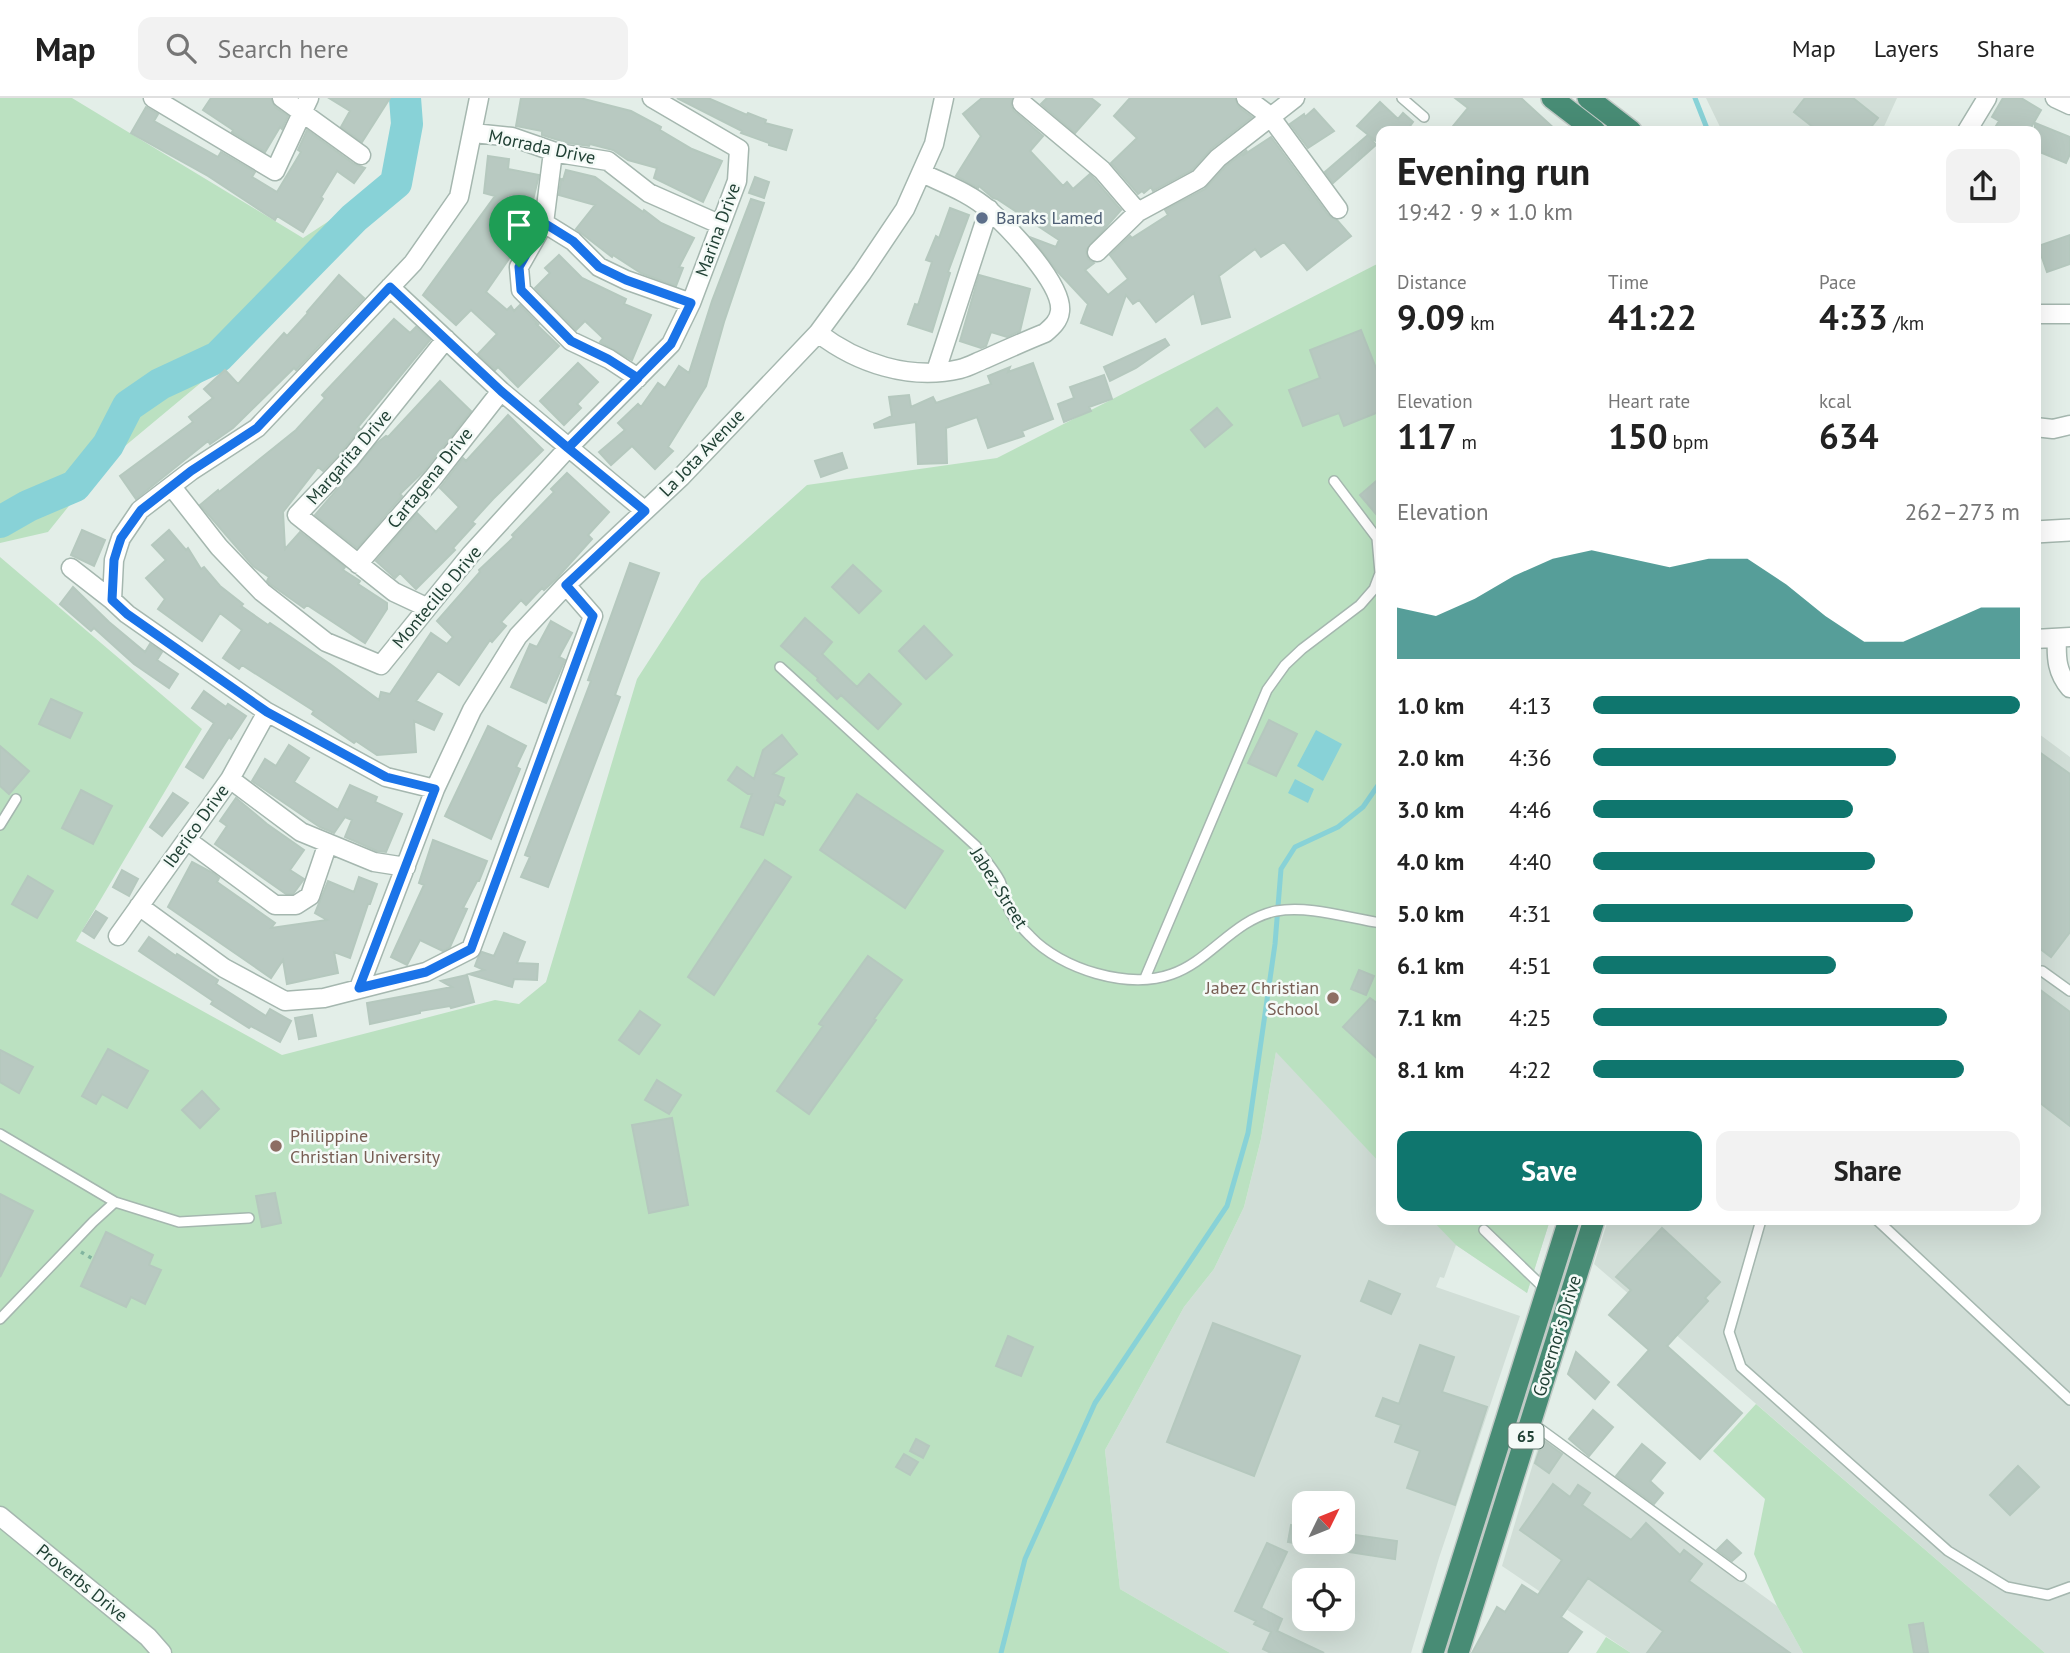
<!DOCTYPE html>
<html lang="en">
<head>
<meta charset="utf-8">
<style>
  :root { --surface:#fff; --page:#f2f2f2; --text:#222; --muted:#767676; --line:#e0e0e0; --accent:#0f766e }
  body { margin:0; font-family:"PT Sans",sans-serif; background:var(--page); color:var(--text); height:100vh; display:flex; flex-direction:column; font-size:26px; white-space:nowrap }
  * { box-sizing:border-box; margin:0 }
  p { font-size:23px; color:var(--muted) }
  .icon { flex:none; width:38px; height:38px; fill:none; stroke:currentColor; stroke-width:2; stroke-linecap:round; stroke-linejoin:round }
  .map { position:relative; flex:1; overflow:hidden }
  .drawer { position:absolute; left:1376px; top:28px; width:665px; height:1099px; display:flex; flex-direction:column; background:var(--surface); border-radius:14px; box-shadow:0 7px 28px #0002 }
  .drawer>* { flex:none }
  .needle { width:46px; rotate:47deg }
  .controls { position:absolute; left:1292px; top:1393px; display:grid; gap:14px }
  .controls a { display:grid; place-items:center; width:63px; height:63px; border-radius:14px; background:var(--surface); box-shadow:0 7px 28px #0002; font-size:35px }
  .pin { position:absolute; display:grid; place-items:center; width:60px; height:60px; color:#fff; margin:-72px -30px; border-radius:50% 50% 50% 0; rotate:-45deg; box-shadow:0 0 7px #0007 }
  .pin .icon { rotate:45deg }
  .round { display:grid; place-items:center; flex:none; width:74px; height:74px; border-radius:14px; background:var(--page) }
  .headline { display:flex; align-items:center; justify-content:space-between; height:119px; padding:0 21px }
  h1 { font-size:38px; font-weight:600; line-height:52px }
  .stats { display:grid; grid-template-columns:repeat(3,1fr); gap:10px; height:119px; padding:7px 21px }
  .stats div { display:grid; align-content:center }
  .stats b { font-size:35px; font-weight:600 }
  .stats small { font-size:19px; font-weight:400 }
  .stats p { font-size:19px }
  .chart { height:196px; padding:14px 21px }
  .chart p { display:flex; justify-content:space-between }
  .chart svg { width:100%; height:126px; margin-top:7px; fill:var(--accent); opacity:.7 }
  .action { display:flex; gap:14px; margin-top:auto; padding:14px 21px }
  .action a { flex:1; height:80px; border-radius:14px; background:var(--accent); color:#fff; font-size:28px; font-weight:600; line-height:80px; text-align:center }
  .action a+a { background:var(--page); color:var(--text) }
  ul { padding:0 21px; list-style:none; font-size:23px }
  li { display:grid; grid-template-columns:112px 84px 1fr; align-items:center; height:52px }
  li i { height:18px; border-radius:9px; background:var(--accent) }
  header { display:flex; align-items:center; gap:42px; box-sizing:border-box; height:98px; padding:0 35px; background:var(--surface); border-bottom:2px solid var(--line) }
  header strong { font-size:33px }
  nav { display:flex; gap:38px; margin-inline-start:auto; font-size:24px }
  .search { width:490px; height:63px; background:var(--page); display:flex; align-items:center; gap:18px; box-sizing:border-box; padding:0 24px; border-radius:14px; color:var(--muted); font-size:26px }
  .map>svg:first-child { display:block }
</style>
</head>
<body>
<header>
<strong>Map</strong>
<div class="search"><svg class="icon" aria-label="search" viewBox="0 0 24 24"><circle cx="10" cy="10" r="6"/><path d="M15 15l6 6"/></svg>Search here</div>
<nav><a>Map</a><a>Layers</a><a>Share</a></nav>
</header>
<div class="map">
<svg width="2070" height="1555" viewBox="0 0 2070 1555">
  <rect width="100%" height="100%" fill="#e3eee8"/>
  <path fill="#d1ded7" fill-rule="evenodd" d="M1706,0H1897L1882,33H1722Z
    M2035,633L2070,659V1555H2045L1594,1166L1608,1122H2035Z
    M1381,840V1122H1550L1527,1195L1456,1147L1444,1180L1440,1179L1436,1189L1520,1218L1439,1460L1411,1555H1230L1120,1491L1105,1352L1184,1209L1214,1171L1244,1109L1261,1041L1276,954ZM1304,1405H1342V1444H1304ZM1304,1482H1342V1521H1304Z
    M1542,1336L1777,1508L1803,1555H1631L1502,1468Z"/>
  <path fill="#bbe1c1" d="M0,0H72L303,140L390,83L394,0H415V22L405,86L336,150L221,268L101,368L48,434L0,445Z
    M1381,164V1066L1276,954L1261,1041L1244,1109L1214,1171L1184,1209L1105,1352L1120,1491L1230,1555H0V459L202,631L76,843L282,957L495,902L519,906L546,884L637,581L701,482L807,387L997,360Z
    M1432,1122H1550L1527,1195L1456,1147Z
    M1756,1306L2045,1555H1803L1777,1508L1754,1456L1765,1401L1713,1353Z
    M1606,1539L1631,1555H1596Z"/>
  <path fill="#88d2d7" d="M1316,632L1342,646L1323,683L1297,668Z
    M1295,681L1314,691L1308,705L1288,695Z"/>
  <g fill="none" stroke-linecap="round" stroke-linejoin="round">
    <path stroke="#88d2d7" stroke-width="5" d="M1695,0L1708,33
      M1001,1555L1025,1461L1095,1305L1227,1108L1248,1035L1275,846L1281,771L1295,749L1338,729L1363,709L1381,683"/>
    <path stroke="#88d2d7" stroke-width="32" d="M0,424L28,408L75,388L108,347L128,308L160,286L218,259L354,120L396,85L407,26L405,0"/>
  </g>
  <path fill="#b8c9c1" stroke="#b5c8be" stroke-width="2" d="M211,0H271L275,9L288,18L282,31L280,29L265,54L232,34L233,32L203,12Z
    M329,0H390L362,44L341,29L350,13Z
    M521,0H580L631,13L661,29L660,32L692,51L722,63L703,104L654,80L657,70L628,62L613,52L590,46L589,48L568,45L542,37V33L516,28Z
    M677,0H708L747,17L748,15L766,22L765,25L792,32L786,52L769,47V45L741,35L742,33Z
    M982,0H1012L1011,8L1014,13L1043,38L1030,53L1063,88L1067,84L1073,91L1090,76L1121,112L1086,152L1088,161L1094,165L1085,172L1108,197L1128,181L1110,157L1130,138L1132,140L1168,117L1165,112L1205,91L1226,68L1247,52L1242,58L1271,39L1329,118L1337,122L1351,138L1307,172L1284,144L1261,159L1255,151L1219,178L1230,219L1202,226L1194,195L1156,224L1139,202L1133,206L1126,197L1112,237L1081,225L1088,206L1058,174L1032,140L1056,149L1059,142L997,101L993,100L979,88L978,90L956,78L981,38L963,16Z
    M1047,0H1091L1100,7L1075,35L1041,6Z
    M1130,0H1235L1239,9L1252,19L1211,51L1192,72L1153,93L1151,89L1144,95L1142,93L1138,96L1111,65L1137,40L1114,18Z
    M1455,0H1521L1557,33H1449L1468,10Z
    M1805,0H1853L1878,20L1868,33H1818L1794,14Z
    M2003,0H2021L2041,12L2029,33H1993L1999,23L1992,19Z
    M1380,4L1398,21L1403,15L1413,24L1408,31L1410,33H1381V47L1357,28Z
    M146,9L158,16L154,23L218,59L221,54L255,74L252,79L277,94L301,54L298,52L307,32L354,66L365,70L354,85L337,73L321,99L323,101L303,134L277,118L275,122L208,78L131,35Z
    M1314,11L1334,33L1308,50L1290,26L1304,16L1305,19Z
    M2035,25L2070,39V56L2066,65L2035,52Z
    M1368,37L1376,47L1333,85L1325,74Z
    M488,58L509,61L508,71L539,77L527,127L517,149L486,194L507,212L511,208L514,213L520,207L539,227L535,225L559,248L518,289L498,269L495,272L478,256L497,236L471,212L456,227L423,197L495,98L484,95Z
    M566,72L595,79L643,114L644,112L661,125L694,140L679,169L683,170L676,188L641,175L613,157L612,159L576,131L595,107L559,97L561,81L563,82Z
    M755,79L769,84L764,100L749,95Z
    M751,101L764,105L724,224L706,288L668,349L673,353L655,371L632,348L611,367L599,354L625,332L618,325L638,306L641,309L658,285L665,290L679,268L689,275L712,203Z
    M950,110L969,117L948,174L950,175L932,234L908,226L915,206L918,207L932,164L926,162L936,138L939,140Z
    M2070,137V166L2047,174L2038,148Z
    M559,157L582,180L626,201L624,206L651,217L632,262L600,244L603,240L585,223L576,232L535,190L550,175L545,170Z
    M339,177L364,200L296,272L294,270L233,330L210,346L208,343L136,401L120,378L193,324L189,319L213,300L204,291L225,272L238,286L284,235L287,238L308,215L307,214Z
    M979,177L1030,191L1020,233L1007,239L991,234L986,248L981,250L960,243Z
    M394,221L410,235L416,229L430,242L358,329L360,331L341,354L323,373L318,369L283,414L285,451L300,434L345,469L343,472L360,483L358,486L387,505V511L365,545L307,507L304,510L270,486L267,483L269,479L253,468L200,407L218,392L219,394L296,332L325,300L322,297Z
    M1361,232L1381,283V313L1344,328L1339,315L1303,328L1289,292L1320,280L1310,252Z
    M1165,241L1169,247L1136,270L1110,283L1104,269Z
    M578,265L598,284L577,306L581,310L564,327L540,303Z
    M1033,265L1053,321L1022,333L1024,338L988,350L977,319L946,330L947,365L918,366L916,324L875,330L874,326L892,318L889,299L909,297L911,309L933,299L936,305L991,286L988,278L1010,269L1008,274Z
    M1104,277L1112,301L1089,309L1091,313L1064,324L1058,306L1074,300L1070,289Z
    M440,283L471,313L424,373L400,396L402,398L357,450L315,417L377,345L386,338L388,339Z
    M1217,310L1232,327L1205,349L1191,332Z
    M508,317L543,352L493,401L472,424L475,426L453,450L455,452L416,491L400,475L395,480L376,463L417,415L436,434L459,409L440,390L463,360L466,363Z
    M842,355L847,370L821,379L815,363Z
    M567,375L609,414L588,437L592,441L556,481L544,492L542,490L526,507L521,502L501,524L506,528L492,544L490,542L459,587L438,573L416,603L442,616L434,632L414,623L416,654L377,657L356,643L354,645L312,616L314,613L242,567L239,571L223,560L242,532L220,515L202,543L158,511L165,501L146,480L166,462L152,447L169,432L186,452L188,450L201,471L204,469L220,488L243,506L241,508L268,527L270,525L330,566L379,602L381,594L390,596L431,535L447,546L453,539L437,523L480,474L479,472L514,439L512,437L554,394L551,391Z
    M1381,379V422L1360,397Z
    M82,432L105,442L94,468L71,457Z
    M630,465L659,475L615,597L620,599L548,789L521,779L530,759L525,757L591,583L588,582Z
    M853,467L881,493L859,515L832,489Z
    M73,489L109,524L145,554L150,546L162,554L157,562L178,576L169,590L134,566L94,530L91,533L60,506Z
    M805,520L832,544L822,556L857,589L869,576L901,606L878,631L841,597L837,601L817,582L818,580L781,548Z
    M551,523L572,535L559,559L565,562L546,605L511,589L530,546L537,549Z
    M924,528L952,557L926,581L899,553Z
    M204,593L226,609L228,606L246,618L231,641L229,639L203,680L186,669L214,625L192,610Z
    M51,601L82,615L70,640L39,626Z
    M1269,622L1297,636L1276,678L1248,665Z
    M488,628L526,648L516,669L520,671L491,741L445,718Z
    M782,637L797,656L773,676L784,680L778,698L785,703L783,707L775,704L763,737L741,729L752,696H748L728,682L737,669L754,681L763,652Z
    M289,647L309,660L294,684L338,712L350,687L377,699L375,704L402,716L386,754L377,753L345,739L352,722L345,719L334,735L320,729L252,683L265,661L276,668Z
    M0,648L29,673L9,696L0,688Z
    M2035,651L2070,676V834L2051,859L2035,847Z
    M81,692L112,708L93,746L62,730Z
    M173,695L188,705L162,738L150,729Z
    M857,696L943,753L905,810L820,752Z
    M236,700L267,726L304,752L290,772L304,781L293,796H286L215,746L227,728L220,723Z
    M433,742L487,763L479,783H477L463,810L467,811L450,849L443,853L420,842L407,867L391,859L424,787L419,785Z
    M765,762L791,779L714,897L688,879Z
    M192,764L213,775L219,780L217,784L275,825L271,830L327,822L315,815L328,783L354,794L359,779L377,786L370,806H368L350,860L334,854L338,875L287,886L283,862L271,880L168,809Z
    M122,772L138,781L129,798L113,789Z
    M28,778L53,793L37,820L12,806Z
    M96,813L107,820L94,840L83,833Z
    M504,835L525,844L517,865L538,866L537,882L514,881L512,889L469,876L484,872L475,868L478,860L482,854L494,858Z
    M149,839L176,858L177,856L218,882L216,886L266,918L270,911L291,923L280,944L251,928L249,930L211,906L213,903L139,853Z
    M868,858L902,882L874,921L876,922L809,1016L777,993L823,928L819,926Z
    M1359,872L1374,878L1366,897L1351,891Z
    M467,877L474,904L451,910L450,908L420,913V915L370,926L367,905L452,889L441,883Z
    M2035,888L2070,914V1028L2035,1001Z
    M1370,900L1381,908V964L1343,929Z
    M640,913L660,927L639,956L619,942Z
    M312,917L316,938L299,941L295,920Z
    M108,951L148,973L127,1010L102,996L96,1006L82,998Z
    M0,952L33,969L19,995L0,984Z
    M657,982L681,997L669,1016L645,1002Z
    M202,993L219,1011L200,1030L182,1012Z
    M672,1020L688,1107L649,1115L632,1027Z
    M275,1095L281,1125L262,1129L256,1098Z
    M0,1096L33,1113L0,1179Z
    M1662,1130L1720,1184L1705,1200L1708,1203L1667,1248L1742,1315L1700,1361L1618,1287L1649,1252L1609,1217L1631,1192L1616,1179Z
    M106,1134L153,1157L149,1167L161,1172L145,1206L131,1199L126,1209L81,1188Z
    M1369,1183L1400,1196L1391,1216L1361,1203Z
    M1213,1225L1300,1258L1254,1378L1167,1344Z
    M1008,1238L1033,1249L1021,1278L996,1268Z
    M1420,1247L1454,1259L1442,1294L1487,1309L1455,1407L1407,1390L1420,1353L1395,1344L1401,1327L1376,1318L1383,1300L1399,1306Z
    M1576,1254L1609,1284L1595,1301L1568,1276Z
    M1593,1312L1613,1329L1589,1358L1569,1341Z
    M916,1341L929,1348L923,1360L910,1353Z
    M1543,1342L1562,1356L1549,1375L1535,1365Z
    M1642,1346L1665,1365L1650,1383L1663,1395L1654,1406L1616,1378Z
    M904,1356L918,1364L910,1377L896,1369Z
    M2018,1368L2039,1389L2010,1417L1990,1397Z
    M1553,1386L1570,1399L1578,1387L1590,1395L1582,1407L1631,1442L1646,1425L1680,1457L1684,1452L1702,1466L1689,1483L1790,1555H1647L1663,1533L1588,1480L1561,1519L1582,1534L1567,1555H1472L1497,1509L1505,1514L1522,1487L1538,1497L1562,1462L1520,1432Z
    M1291,1427L1304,1429V1447L1288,1444Z
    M1342,1435L1397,1443L1395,1461L1342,1453Z
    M1727,1442L1741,1455L1732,1463L1717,1452Z
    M1267,1445L1287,1454L1261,1510L1282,1521L1277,1533L1324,1555H1271L1263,1551L1271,1534L1254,1526L1256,1523L1235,1513Z
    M1923,1525L1928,1555H1914L1909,1527Z"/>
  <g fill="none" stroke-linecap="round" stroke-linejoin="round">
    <g stroke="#a5b7af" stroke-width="12">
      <path id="service" d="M1402,0L1424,19
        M780,569L976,748C983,760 994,771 1000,783C1004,793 1005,804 1010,813C1014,822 1023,831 1030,838C1061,871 1128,892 1172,876C1210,863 1233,822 1276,813C1309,807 1348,820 1381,825
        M0,727L16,701
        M2042,873L2070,893
        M1145,880L1267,592L1285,567L1302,551L1360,507L1374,491L1380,475L1377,440L1334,383
        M0,1036L115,1104L179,1124L249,1120
        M1761,1122L1729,1234L1741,1269L1948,1453L2007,1489L2048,1497L2070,1489
        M1877,1122L2070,1302
        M1484,1132L1545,1191
        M0,1221L93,1124L115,1104
        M1532,1325L1741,1478"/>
    </g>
    <g stroke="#a5b7af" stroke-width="21">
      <path id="minor" d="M153,0L275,73L309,0
        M282,0L361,57
        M1246,0L1270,18L1338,111
        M2055,0L2070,7
        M1022,5L1102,72L1138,114
        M1967,33L1987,0
        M473,35L512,39L558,55L608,63L649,95L719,126
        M553,54L544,125L519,169L521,192L571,243L609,261L638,280
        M544,125L573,143L599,169L626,182L691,205
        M1097,154L1138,114L1199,81L1218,60L1295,0
        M390,189L501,293L645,413
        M2035,216H2070
        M818,235C857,265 910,283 960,271C969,269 977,264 985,261C1005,252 1025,243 1045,235C1052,229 1059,223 1060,213C1063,186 1009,130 989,112C970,95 945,86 922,75
        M936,273L989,111
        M2035,329L2053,331L2070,327
        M172,389L219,449L262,494L326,544L381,567L471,456L568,350L671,246L691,205L737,83L739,51L652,0
        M358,466L433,380L501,293
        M71,470L112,502
        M426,509L394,494L297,417L350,361L446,241
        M2035,541L2070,539
        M2057,541C2056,560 2057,575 2070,590
        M230,681L301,734L374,764L406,769
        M435,691L386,679L267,614L127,516L112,502L114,462L118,449L121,440L140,412L191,373L257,330L413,165L459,99L479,0
        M187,742L275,807H296L310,798L328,745
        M139,808L224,870L285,903L324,900L426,874L471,851L593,518L566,487
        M118,838L230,681L267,614
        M359,890L435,691L472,612L518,538L566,487L681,379L818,235L862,175L905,111L934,46L944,0
        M0,1418L148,1539L162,1555"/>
    </g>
    <g stroke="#a5b7af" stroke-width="24">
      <path id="tertiary" d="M2035,434L2070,432"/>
    </g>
    <g stroke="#c1cac6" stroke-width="24">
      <path id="trunk" d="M1552,0L1595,33
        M1588,0L1631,33
        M1433,1555L1569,1122
        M1458,1555L1594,1122"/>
    </g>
    <path stroke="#81b49f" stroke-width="3.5" stroke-dasharray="3.5 5" stroke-linecap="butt" d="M81,1154L93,1161"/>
    <use href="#service" stroke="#fff" stroke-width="9"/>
    <use href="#minor" stroke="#fff" stroke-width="18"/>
    <use href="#tertiary" stroke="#fff" stroke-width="21"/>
    <use href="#trunk" stroke="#488c75" stroke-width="21"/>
  </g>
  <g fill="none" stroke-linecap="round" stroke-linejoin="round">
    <g stroke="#fff" stroke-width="14">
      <path id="route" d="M519,169L521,192L571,243L608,261L638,280L568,350L501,293L390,189L257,330L191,373L141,412L121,440L118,449L114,462L112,502L127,516L267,614L386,679L435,691L359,890L426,874L471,851L593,518L566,487L645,413L568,350L671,246L691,205L626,182L599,169L573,143L544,125L519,169"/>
    </g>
    <use href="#route" stroke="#1a73e8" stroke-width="9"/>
  </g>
  <circle fill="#5c6f8a" stroke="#f4faf7" stroke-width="2.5" cx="982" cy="120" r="7"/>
  <g fill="#8d6e63" stroke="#f4faf7" stroke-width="2.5">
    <circle cx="1333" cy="900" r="7"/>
    <circle cx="276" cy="1048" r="7"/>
  </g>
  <g text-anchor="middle" stroke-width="5" stroke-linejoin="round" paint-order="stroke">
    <rect fill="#f4faf7" stroke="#60786f" stroke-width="2" x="1508.5" y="1325.5" width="35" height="25" rx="5"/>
    <g font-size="16" font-weight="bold" fill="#214135">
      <text x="1526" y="1344">65</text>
    </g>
    <g font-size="18" fill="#214135" stroke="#f4faf7">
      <text transform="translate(542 49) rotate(12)" y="6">Morrada Drive</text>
      <text transform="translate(718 132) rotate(-70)" y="6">Marina Drive</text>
      <text transform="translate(702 355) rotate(-46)" y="6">La Jota Avenue</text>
      <text transform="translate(349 359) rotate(-49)" y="6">Margarita Drive</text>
      <text transform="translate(430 380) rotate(-51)" y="6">Cartagena Drive</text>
      <text transform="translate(437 499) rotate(-50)" y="6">Montecillo Drive</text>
      <text transform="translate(196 728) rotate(-54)" y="6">Iberico Drive</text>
      <text transform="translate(999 790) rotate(58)" y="6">Jabez Street</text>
      <text transform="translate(1557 1238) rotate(-73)" y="6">Governor's Drive</text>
      <text transform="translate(82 1485) rotate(39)" y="6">Proverbs Drive</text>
    </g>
    <g font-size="18" fill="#4e5e75" stroke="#f4faf7" text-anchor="start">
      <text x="996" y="126">Baraks Lamed</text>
    </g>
    <g font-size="18" fill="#785e54" stroke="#f4faf7" text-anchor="end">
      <text x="1319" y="896">Jabez Christian<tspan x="1319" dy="21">School</tspan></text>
      <text x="290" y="1044" text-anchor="start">Philippine<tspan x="290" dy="21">Christian University</tspan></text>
    </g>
  </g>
</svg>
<div class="controls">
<a><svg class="needle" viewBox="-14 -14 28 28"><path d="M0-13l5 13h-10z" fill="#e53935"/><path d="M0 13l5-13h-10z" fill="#767676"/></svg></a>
<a><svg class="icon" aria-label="locate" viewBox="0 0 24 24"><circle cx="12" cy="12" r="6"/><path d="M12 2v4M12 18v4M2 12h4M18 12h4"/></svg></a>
</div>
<div class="pin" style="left:519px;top:169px;background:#1e9e55"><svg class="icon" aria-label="arrive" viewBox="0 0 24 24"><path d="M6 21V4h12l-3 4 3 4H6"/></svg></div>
<section class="drawer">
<div class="headline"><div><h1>Evening run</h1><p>19:42 · 9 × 1.0 km</p></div><a class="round"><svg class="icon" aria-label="share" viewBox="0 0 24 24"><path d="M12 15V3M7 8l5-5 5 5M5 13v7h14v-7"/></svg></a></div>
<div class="stats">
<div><p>Distance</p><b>9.09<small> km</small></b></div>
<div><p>Time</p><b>41:22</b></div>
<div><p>Pace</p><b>4:33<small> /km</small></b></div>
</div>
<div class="stats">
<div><p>Elevation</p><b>117<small> m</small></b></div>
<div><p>Heart rate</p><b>150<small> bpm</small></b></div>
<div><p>kcal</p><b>634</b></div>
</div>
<div class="chart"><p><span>Elevation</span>262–273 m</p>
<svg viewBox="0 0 160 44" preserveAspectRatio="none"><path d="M0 44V26L10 29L20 23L30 15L40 9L50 6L60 9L70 12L80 9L90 9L100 18L110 29L120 38L130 38L140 32L150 26L160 26V44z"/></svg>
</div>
<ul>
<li><b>1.0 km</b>4:13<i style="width:100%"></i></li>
<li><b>2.0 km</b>4:36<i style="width:71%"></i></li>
<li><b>3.0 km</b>4:46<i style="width:61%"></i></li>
<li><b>4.0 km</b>4:40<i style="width:66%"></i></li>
<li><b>5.0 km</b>4:31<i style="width:75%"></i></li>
<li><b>6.1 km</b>4:51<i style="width:57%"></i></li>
<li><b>7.1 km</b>4:25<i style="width:83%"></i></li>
<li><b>8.1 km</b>4:22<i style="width:87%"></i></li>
</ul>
<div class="action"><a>Save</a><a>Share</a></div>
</section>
</div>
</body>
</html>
